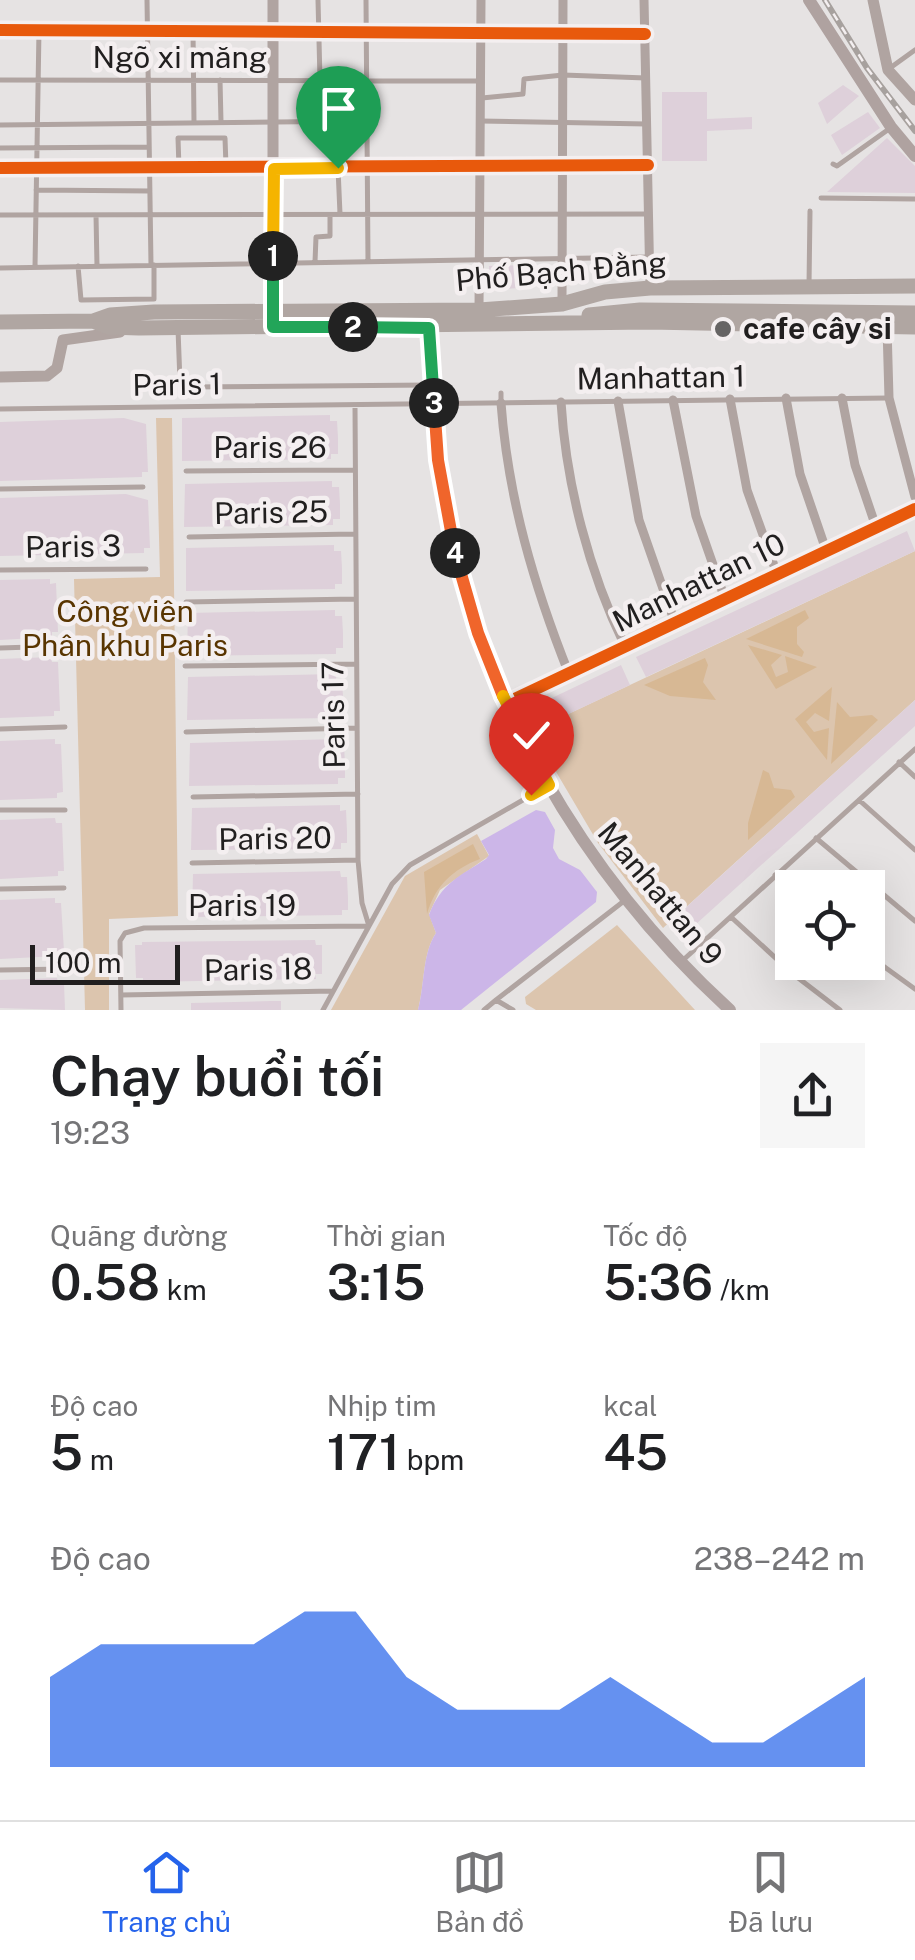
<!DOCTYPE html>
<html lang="vi">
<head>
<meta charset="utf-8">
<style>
  :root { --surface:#fff; --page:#f6f6f6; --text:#202124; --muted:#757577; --line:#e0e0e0; --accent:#2563eb }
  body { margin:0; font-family:"Public Sans",sans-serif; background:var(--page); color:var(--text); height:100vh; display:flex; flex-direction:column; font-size:38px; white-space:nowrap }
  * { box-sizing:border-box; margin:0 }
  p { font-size:32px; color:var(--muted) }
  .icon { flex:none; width:55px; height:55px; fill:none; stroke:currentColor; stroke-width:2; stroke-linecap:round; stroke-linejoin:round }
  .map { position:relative; height:1010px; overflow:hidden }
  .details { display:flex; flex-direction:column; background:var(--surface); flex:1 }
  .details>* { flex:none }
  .buttons { position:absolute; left:775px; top:870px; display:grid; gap:20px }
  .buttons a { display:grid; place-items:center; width:110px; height:110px; border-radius:0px; background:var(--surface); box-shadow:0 10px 40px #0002; font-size:50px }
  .scale { position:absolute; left:30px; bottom:25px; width:150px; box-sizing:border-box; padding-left:10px; border:5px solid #211f1f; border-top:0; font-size:28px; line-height:35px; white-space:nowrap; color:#211f1f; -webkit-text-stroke:8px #f4eff0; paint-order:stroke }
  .pin { position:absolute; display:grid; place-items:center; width:85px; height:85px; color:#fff; margin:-102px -42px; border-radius:50% 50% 50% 0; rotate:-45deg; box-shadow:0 0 10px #0007 }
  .pin .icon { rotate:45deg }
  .km { position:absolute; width:50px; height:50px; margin:-25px; border-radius:50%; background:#222; color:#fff; font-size:28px; line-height:50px; text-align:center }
  .round { display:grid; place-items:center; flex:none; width:105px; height:105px; border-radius:0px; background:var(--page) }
  .headline { display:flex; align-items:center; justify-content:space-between; height:170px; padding:0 50px }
  h1 { font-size:55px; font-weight:600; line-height:75px }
  .figures { display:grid; grid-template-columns:repeat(3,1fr); gap:15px; height:170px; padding:10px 50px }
  .figures div { display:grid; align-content:center }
  .figures b { font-size:50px; font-weight:600 }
  .figures small { font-size:28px; font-weight:400 }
  .figures p { font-size:28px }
  .chart { height:280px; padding:20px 50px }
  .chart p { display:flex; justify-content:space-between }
  .chart svg { width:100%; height:180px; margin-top:10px; fill:var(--accent); opacity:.7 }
  .tab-bar { display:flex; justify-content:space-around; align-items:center; height:140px; border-top:2px solid var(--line); background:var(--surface); font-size:28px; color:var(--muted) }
  .tab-bar a { display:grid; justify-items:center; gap:5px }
  .tab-bar .selected { color:var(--accent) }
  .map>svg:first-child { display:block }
</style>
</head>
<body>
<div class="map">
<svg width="915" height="1010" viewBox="0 0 915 1010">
  <rect width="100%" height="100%" fill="#e6e3e3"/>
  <path fill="#dcc5ae" d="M156,418H172L178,916L109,919V1010H85L74,579L160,577Z
    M915,551V700L663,928L598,843L532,731Z
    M477,834L489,856L440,890L429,914L436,933C422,954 425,984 418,1010H331L405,876Z
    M617,925L695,1010H536L526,1004L525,997Z"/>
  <path fill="#d7b894" d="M805,610L809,618L797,627V644L804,652L802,657L746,639Z
    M748,645L782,655L771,665L776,677L788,672L785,656L817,667L776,689Z
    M705,658L708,665L703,682L716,700L670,696L644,685Z
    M832,687L829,721L815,713L806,722L814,732L829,728L827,760L795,719Z
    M837,702L850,717L872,715L878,720L831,764Z
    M763,770L769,773L774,788L791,790L795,797L748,840V823Z
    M473,844L480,859C453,869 435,886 427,914L424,872Z"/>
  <path fill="#ccb6e8" d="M536,810L545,812L555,830L553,848L559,859L580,870L597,892L596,902L461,1010H418C425,984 422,954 436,933L429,915C441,883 460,876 486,859L489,855L481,841Z"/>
  <path fill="#ded0da" d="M843,85L859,96L827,124L818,103Z
    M662,92H707V119L752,117V129L707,131V161H662Z
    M868,112L880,128L842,155L831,135Z
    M887,138L915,166V193L827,192Z
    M533,265L532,287L490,290L489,266Z
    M330,415V421H337L338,438V454H331V459L182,461V418Z
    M124,418L146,424L148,472H142V477L0,481V422Z
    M332,481V487H339L340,504V519H333V525L184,527L185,484Z
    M126,494L148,500L150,548H144V553L0,556V498Z
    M907,531L915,551L646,677L636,657Z
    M334,545V551H341L342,568V584H335V589L186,591V548Z
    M50,579V584L56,583L58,632H52V637L0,640V580Z
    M335,610V616H342L343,633V648H336V654L187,656L188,613Z
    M51,657L52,662H58L60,711H54V716L0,718V659Z
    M621,665L630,685L541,727L533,707Z
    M336,674V680H342L343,697V712H337V718L187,720L188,677Z
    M915,700V726L684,935L671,921Z
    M55,739V744H61L63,792L57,793V798L0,800V741Z
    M337,739V746H344L345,763V778H338V784L189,786L190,743Z
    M340,805V811L346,810L347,831V843H341V849L191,850L192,808Z
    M55,818L56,823H62L64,871H58V876L0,879V820Z
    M340,871L341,877H347L348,898V910H342V915L192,917L193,874Z
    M55,898V903H61L64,951H57L58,956L0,959V900Z
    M315,940L316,945H322V974H315L316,979L143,982V978H136L135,945H142V942Z
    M57,978L58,983H64L65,1010L0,1008V980Z
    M271,1001H281V1010H191V1003Z"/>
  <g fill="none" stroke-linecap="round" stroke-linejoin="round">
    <path stroke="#b0a4a1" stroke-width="5" d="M147,0L151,265
      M318,0L320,80
      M366,0L368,262
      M193,31L194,123
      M890,68L915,50
      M0,80L481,81
      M220,80L221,122
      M482,98L523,94L524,79L563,75L646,78
      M480,121L647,124
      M0,125L366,121
      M0,148L149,147
      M833,164L837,166L889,129
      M179,168L178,138H225L226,166
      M338,168L340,214
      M36,190L150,191
      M821,198L915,199
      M0,215L649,214
      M96,215L97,266
      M315,262L316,237L330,236V215
      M154,265V299
      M78,266L81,300L154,299
      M35,267L39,30
      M0,268L650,257
      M809,285L810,211
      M178,329L180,382L190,387L430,385
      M501,393V403
      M0,409L889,398
      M186,471L353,470
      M0,489L143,487
      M189,537L354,534
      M0,570L146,569
      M186,602L355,599
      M0,648L63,646
      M185,666L356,664
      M0,729L65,727
      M186,732L357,728
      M899,762L915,777
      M193,797L358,794
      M859,800L915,850
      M0,810H65
      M816,838L915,921
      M192,863L358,860
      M775,875L792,892
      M0,889L64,888
      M731,917L793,974L840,1010
      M868,955L915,989
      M681,962L915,749
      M0,970L67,969
      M121,995L333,991
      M496,1000L624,901
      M121,1010L120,941L125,933L144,928L369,926L392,884L410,865L549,785
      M323,1010L369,926L362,903L358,860L355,406
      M484,1010L496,1000L513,1010"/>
    <path stroke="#b0a4a1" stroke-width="9" d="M644,0L650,288
      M0,30L645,34
      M0,168L648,165
      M562,304L563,0
      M479,310L481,0
      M887,327L889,398L915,497
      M786,398L800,474L826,550
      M842,398L855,465L876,527
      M730,399L747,490L777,574
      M673,400L696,516L725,599
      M618,401L639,520L675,623
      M561,402C566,484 589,572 625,646
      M501,403C508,498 534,586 569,674
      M506,703L915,509"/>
    <path stroke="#b0a4a1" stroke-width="11" d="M873,0L888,70L915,100
      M273,316V0
      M0,377L47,376L57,368L63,340L120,332"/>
    <path stroke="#afa2a0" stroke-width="12" d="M809,0L891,127L915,156
      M429,328C433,383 434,439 443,494C476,693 582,875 730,1010"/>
    <path stroke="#b0a6a2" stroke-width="15" d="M589,315L640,310L915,313
      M93,321L108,327L139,328L649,322L915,327
      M0,322L93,321L110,315L154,312L479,310L562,304L605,292L650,288L915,286"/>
    <g stroke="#a7a19e" stroke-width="6">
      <path id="rail" d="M825,0L867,68L915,131"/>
    </g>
    <use href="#rail" stroke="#f4eff0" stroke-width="2.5" stroke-dasharray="8" stroke-linecap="butt"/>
    <g stroke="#f4eff0" stroke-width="19">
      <path id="cycleway" d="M0,30L645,34
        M0,168L648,165
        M506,703L915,509"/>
    </g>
    <use href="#cycleway" stroke="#e8590c" stroke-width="12"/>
  </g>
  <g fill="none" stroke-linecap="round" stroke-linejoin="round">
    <g stroke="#fff" stroke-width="20">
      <path id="split-1" d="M273,256L274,169L338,168"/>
    </g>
    <g stroke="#fff" stroke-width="20">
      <path id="split-2" d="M273,256V327H353"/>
    </g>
    <g stroke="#fff" stroke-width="20">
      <path id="split-3" d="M353,327L429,328L434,403"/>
    </g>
    <g stroke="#fff" stroke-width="20">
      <path id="split-4" d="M434,403L438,460L455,553"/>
    </g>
    <g stroke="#fff" stroke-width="20">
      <path id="split-5" d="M455,553L478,633L503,696"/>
    </g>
    <g stroke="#fff" stroke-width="20">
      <path id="split-6" d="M503,696L549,785L531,795"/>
    </g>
    <use href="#split-1" stroke="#f5b400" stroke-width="12"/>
    <use href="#split-2" stroke="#22a559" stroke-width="12"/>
    <use href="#split-3" stroke="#22a559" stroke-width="12"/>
    <use href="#split-4" stroke="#f0652b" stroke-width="12"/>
    <use href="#split-5" stroke="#f0652b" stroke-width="12"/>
    <use href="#split-6" stroke="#f5b400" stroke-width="12"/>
  </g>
  <circle fill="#666464" stroke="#f4eff0" stroke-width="4" cx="723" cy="329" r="10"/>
  <g text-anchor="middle" stroke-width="9" stroke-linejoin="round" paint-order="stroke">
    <g font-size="30" fill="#211f1f" stroke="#f4eff0">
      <text x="180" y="68">Ngõ xi măng</text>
      <text transform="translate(561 272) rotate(-5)" y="10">Phố Bạch Đằng</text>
      <text transform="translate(661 378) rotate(-1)" y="10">Manhattan 1</text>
      <text transform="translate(177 385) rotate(-1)" y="10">Paris 1</text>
      <text x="270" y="458">Paris 26</text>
      <text transform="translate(271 513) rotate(-1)" y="10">Paris 25</text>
      <text transform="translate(73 547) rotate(-1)" y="10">Paris 3</text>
      <text transform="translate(699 583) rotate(-26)" y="10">Manhattan 10</text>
      <text transform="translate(334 715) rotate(-91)" y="10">Paris 17</text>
      <text transform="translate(275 839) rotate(-1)" y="10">Paris 20</text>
      <text transform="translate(660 894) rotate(50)" y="10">Manhattan 9</text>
      <text x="242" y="916">Paris 19</text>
      <text transform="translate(258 970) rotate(-1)" y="10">Paris 18</text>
    </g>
    <g font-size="30" font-weight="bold" fill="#211f1f" stroke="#f4eff0" text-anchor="start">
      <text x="743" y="339">cafe cây si</text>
    </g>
    <g font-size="30" fill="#593500" stroke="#f4eff0">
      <text x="125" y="622">Công viên<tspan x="125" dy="34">Phân khu Paris</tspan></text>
    </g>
  </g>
</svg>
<div class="buttons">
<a><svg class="icon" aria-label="locate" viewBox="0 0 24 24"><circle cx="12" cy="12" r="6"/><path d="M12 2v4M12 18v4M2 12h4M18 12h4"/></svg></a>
</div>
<div class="scale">100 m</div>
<div class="pin" style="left:338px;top:168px;background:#1e9e55"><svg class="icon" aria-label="arrive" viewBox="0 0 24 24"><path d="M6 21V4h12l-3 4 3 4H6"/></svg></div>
<div class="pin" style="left:531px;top:795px;background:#d93025"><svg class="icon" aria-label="check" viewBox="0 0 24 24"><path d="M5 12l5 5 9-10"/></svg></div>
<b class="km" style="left:273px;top:256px">1</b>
<b class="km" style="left:353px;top:327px">2</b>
<b class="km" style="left:434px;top:403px">3</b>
<b class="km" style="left:455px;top:553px">4</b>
</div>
<section class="details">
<div class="headline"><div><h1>Chạy buổi tối</h1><p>19:23</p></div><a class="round"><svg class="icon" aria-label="share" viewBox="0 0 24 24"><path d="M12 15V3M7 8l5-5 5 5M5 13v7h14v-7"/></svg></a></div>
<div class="figures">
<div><p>Quãng đường</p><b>0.58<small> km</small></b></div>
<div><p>Thời gian</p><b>3:15</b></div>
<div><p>Tốc độ</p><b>5:36<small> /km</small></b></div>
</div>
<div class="figures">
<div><p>Độ cao</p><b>5<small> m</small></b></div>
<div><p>Nhịp tim</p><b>171<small> bpm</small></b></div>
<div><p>kcal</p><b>45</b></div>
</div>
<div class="chart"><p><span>Độ cao</span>238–242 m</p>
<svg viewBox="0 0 160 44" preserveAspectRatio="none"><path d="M0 44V22L10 14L20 14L30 14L40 14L50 6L60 6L70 22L80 30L90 30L100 30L110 22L120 30L130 38L140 38L150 30L160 22V44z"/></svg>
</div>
</section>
<nav class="tab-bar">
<a class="selected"><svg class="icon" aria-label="home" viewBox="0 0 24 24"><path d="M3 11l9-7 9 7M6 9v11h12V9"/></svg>Trang chủ</a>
<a><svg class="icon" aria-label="map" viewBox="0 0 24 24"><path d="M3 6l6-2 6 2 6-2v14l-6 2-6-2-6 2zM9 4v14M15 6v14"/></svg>Bản đồ</a>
<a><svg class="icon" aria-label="saved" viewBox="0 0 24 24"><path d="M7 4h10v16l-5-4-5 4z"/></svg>Đã lưu</a>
</nav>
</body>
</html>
